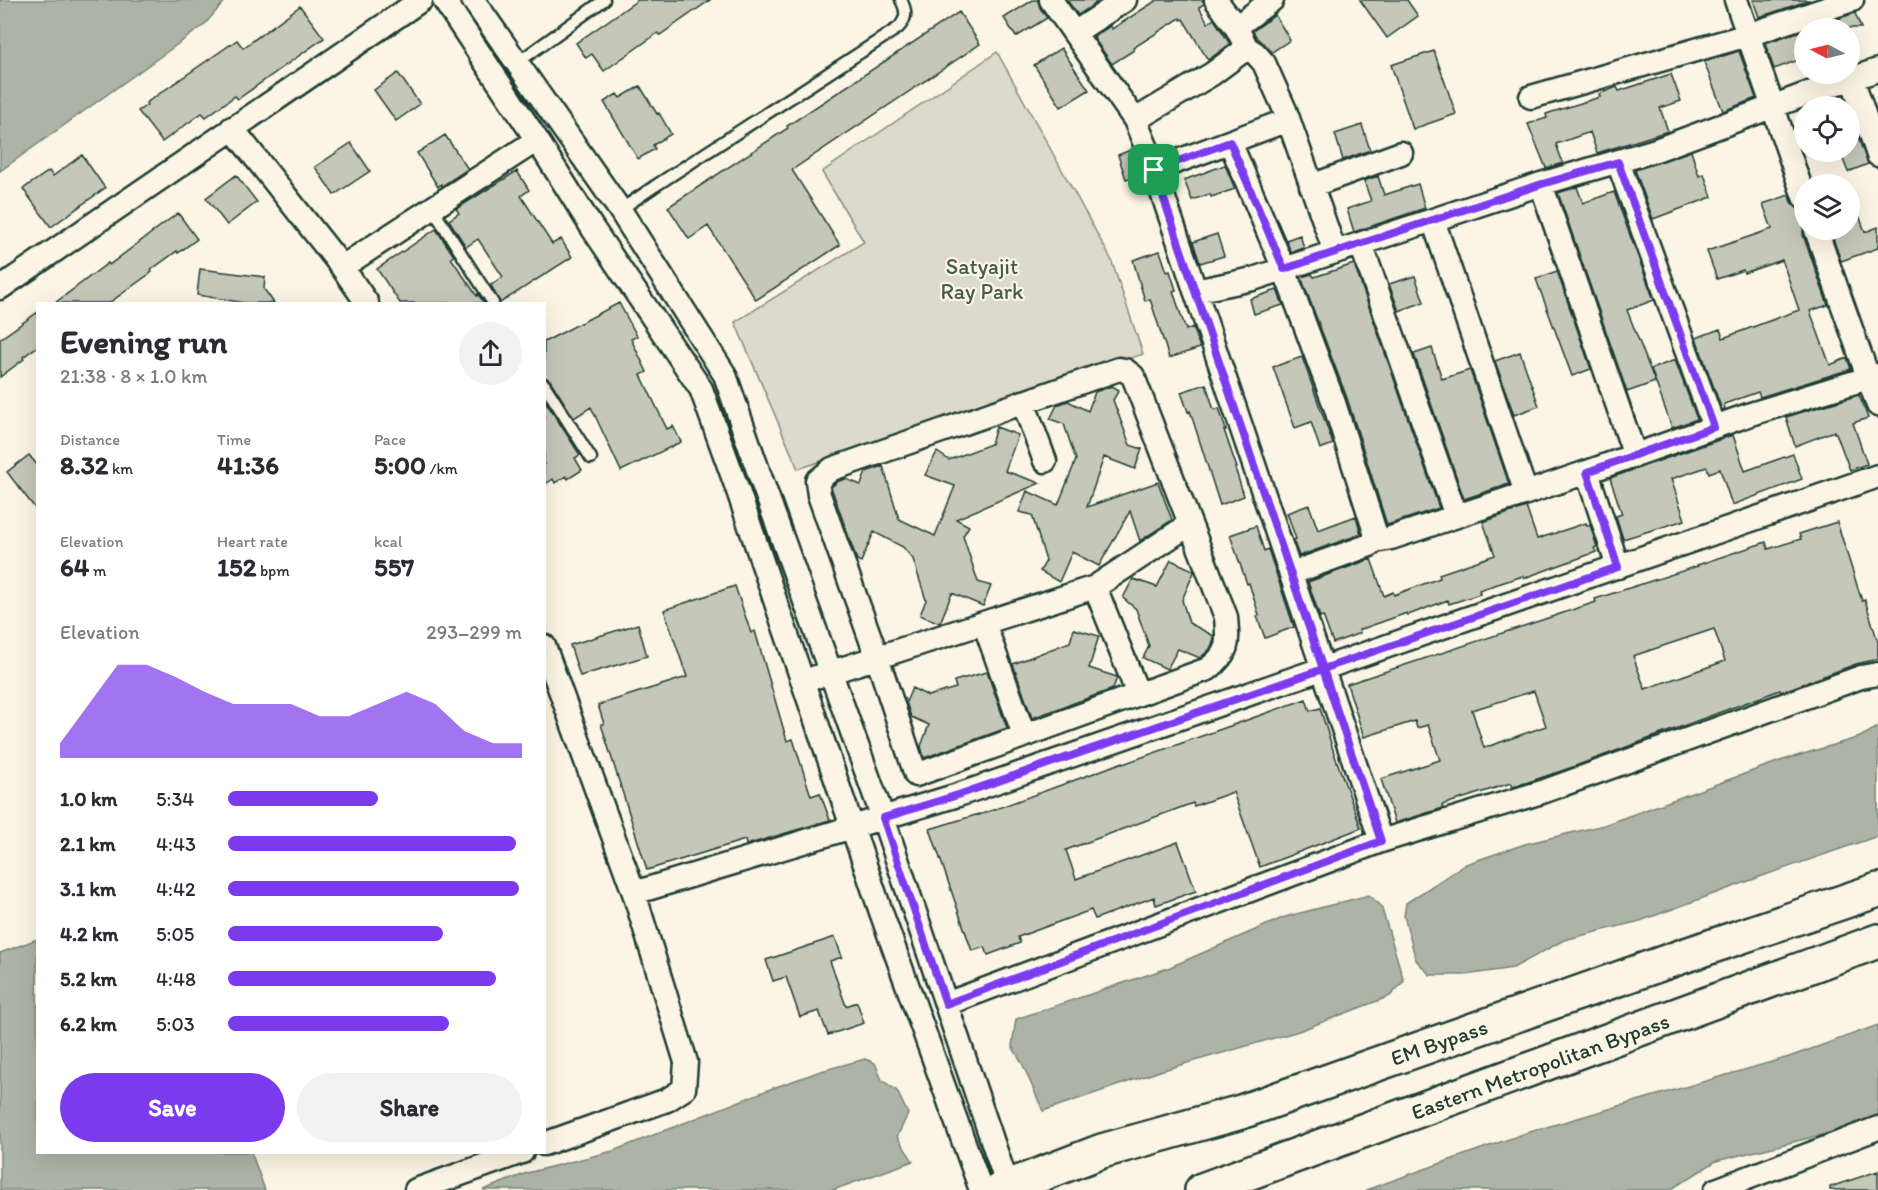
<!DOCTYPE html>
<html lang="en">
<head>
<meta charset="utf-8">
<style>
  :root { --surface:#fff; --page:#f2f2f3; --text:#2b2b33; --muted:#7c7c81; --accent:#7c3aed }
  body { margin:0; font-family:Itim,sans-serif; background:var(--page); color:var(--text); height:100vh; display:flex; flex-direction:column; font-size:22px; white-space:nowrap }
  * { box-sizing:border-box; margin:0 }
  p { font-size:20px; color:var(--muted) }
  .icon { flex:none; width:33px; height:33px; fill:none; stroke:currentColor; stroke-width:2; stroke-linecap:round; stroke-linejoin:round }
  .map { position:relative; flex:1; overflow:hidden }
  .sheet { position:absolute; left:36px; top:302px; width:510px; height:852px; display:flex; flex-direction:column; background:var(--surface); border-radius:0px; box-shadow:0 6px 24px #0002 }
  .sheet>* { flex:none }
  .needle { width:39px; rotate:277deg }
  .tools { position:absolute; left:1794px; top:18px; display:grid; gap:12px }
  .tools a { display:grid; place-items:center; width:66px; height:66px; border-radius:50%; background:var(--surface); box-shadow:0 6px 24px #0002; font-size:30px }
  .pin { position:absolute; display:grid; place-items:center; width:51px; height:51px; color:#fff; margin:-26px; border-radius:12px; box-shadow:0 3px 9px #0006 }
  .round { display:grid; place-items:center; flex:none; width:63px; height:63px; border-radius:32px; background:var(--page) }
  .summary { display:flex; align-items:center; justify-content:space-between; height:102px; padding:0 24px }
  h1 { font-size:33px; font-weight:800; line-height:45px }
  .figures { display:grid; grid-template-columns:repeat(3,1fr); gap:9px; height:102px; padding:6px 24px }
  .figures div { display:grid; align-content:center }
  .figures b { font-size:26px; font-weight:800 }
  .figures small { font-size:16px; font-weight:400 }
  .figures p { font-size:16px }
  .chart { height:168px; padding:12px 24px }
  .chart p { display:flex; justify-content:space-between }
  .chart svg { width:100%; height:108px; margin-top:6px; fill:var(--accent); opacity:.7 }
  .action { display:flex; gap:12px; margin-top:auto; padding:12px 24px }
  .action a { flex:1; height:69px; border-radius:36px; background:var(--accent); color:#fff; font-size:24px; font-weight:800; line-height:69px; text-align:center }
  .action a+a { background:var(--page); color:var(--text) }
  ul { padding:0 24px; list-style:none; font-size:20px }
  li { display:grid; grid-template-columns:96px 72px 1fr; align-items:center; height:45px }
  li i { height:15px; border-radius:8px; background:var(--accent) }
  .map>svg:first-child { display:block }
</style>
</head>
<body>
<div class="map">
<svg width="1878" height="1190" viewBox="0 0 1878 1190">
  <rect width="100%" height="100%" fill="#fcf5e5"/>
  <filter id="ink" filterUnits="userSpaceOnUse"><feTurbulence type="fractalNoise" baseFrequency=".0167" numOctaves="2"/><feDisplacementMap in="SourceGraphic" scale="12" xChannelSelector="R" yChannelSelector="G"/><feConvolveMatrix kernelMatrix="1 2 1 2 8 2 1 2 1" color-interpolation-filters="sRGB"/></filter>
  <g filter="url(#ink)">
    <path fill="#dcdacc" stroke="#7e8c80" stroke-width="1.5" d="M997,52L1111,259L1143,354L798,469L735,322L864,242L822,172Z"/>
    <path fill="#aeb3a7" stroke="#758479" stroke-width="1.5" d="M0,0H226L203,26L0,171Z
      M1878,727V836L1768,874L1640,921L1564,940L1513,968L1465,975H1430L1416,960L1404,916L1406,903L1466,864L1525,844L1604,825L1780,761L1860,737Z
      M1369,895L1381,906L1404,981L1390,996L1299,1031L1163,1070L1043,1111L1022,1063L1012,1046L1016,1019L1168,968L1285,917Z
      M37,939L38,1152H251L265,1190H0V953Z
      M1878,1025V1118L1825,1134L1716,1161L1670,1190H1366L1526,1133L1789,1057Z
      M865,1059L875,1063L882,1080L897,1091L908,1114L897,1137L913,1161L833,1190H483L527,1173L613,1151L773,1088L821,1071Z"/>
    <path fill="#c5c7b9" stroke="#1f3d34" stroke-width="1.5" fill-rule="evenodd" d="M638,0H710L660,35L658,33L604,71L592,54L586,58L576,43Z
      M1033,0H1038L1040,8L1047,18L1016,37L1004,18Z
      M1067,0H1094L1096,3L1078,15Z
      M1157,0H1203L1204,4L1199,7L1208,23L1214,19L1230,44L1208,60L1183,19L1181,20L1180,18L1133,48L1134,50L1112,64L1093,37L1110,26L1112,29Z
      M1360,0H1407L1418,16L1387,38Z
      M1753,0H1810L1759,17Z
      M300,6L324,38L238,99L235,96L206,117L202,113L162,142L138,111L147,105L146,103L237,40L243,48Z
      M959,12L980,44L792,170L840,245L756,300L708,226L689,239L668,207L788,128L787,126Z
      M1855,13L1861,28H1810Z
      M1275,15L1290,40L1272,52L1257,38L1253,31Z
      M1804,30V58L1774,69L1765,43Z
      M1061,48L1089,90L1061,107L1034,65Z
      M1434,51L1456,114L1413,129L1391,65Z
      M1739,51L1756,98L1723,111L1704,62Z
      M398,73L420,104L396,121L374,90Z
      M1671,74L1681,101L1660,108L1668,131L1597,153L1590,132L1556,144L1563,163L1546,168L1528,124L1547,118L1546,114L1600,97L1599,94L1617,87L1619,91Z
      M640,86L657,114L659,113L671,134L653,145L655,149L638,159L604,102L617,94L620,98Z
      M1362,125L1370,150L1343,160L1335,134Z
      M445,135L468,169L442,186L441,184L438,187L417,153Z
      M1858,137L1868,164L1848,172L1840,152H1850V140Z
      M351,143L370,171L334,195L315,167Z
      M1133,149L1141,174L1126,179L1118,155Z
      M1691,151L1699,176L1704,174L1712,197L1653,219L1635,170Z
      M82,155L105,188L51,227L23,189L49,171L53,176Z
      M1225,165L1235,189L1211,197L1210,194L1192,200L1184,180Z
      M517,171L529,190L521,196L552,244L561,239L572,257L500,303L491,285L503,277L478,239L466,247L449,220L459,213L456,209Z
      M236,175L257,202L227,225L206,198Z
      M1378,176L1384,195L1418,184L1425,208L1354,232L1347,209L1371,201L1364,181Z
      M1577,187L1583,203L1614,192L1654,300L1627,310L1655,382L1627,392L1558,193Z
      M1789,195L1791,202L1798,209L1804,225L1803,235L1828,305L1810,311L1830,365L1847,358L1851,369L1760,397L1758,392L1724,404L1725,409L1722,410L1696,338L1720,329L1723,338L1799,310L1782,260L1744,273L1743,270L1717,279L1707,251L1772,229L1763,204Z
      M1852,195L1865,232L1878,227V248L1841,261L1830,230H1850V196Z
      M178,213L197,239L178,253L177,251L151,270L152,272L109,303H55L108,263L109,265Z
      M436,229L454,256L451,258L477,296L478,294L484,303H400L377,269Z
      M1217,234L1224,256L1200,263L1193,242Z
      M1300,235L1304,248L1291,252L1286,240Z
      M1160,251L1167,272L1170,271L1176,290L1173,291L1186,330L1193,327L1200,348L1169,358L1150,299L1145,301L1133,260Z
      M1354,264L1439,508L1387,525L1347,398L1301,277L1312,274L1314,277Z
      M200,269L265,277L264,289L274,303H245L197,295Z
      M1557,271L1591,369L1572,376L1536,279Z
      M1415,276L1424,302L1399,311L1389,284Z
      M1277,290L1283,305L1254,314L1250,299Z
      M619,303L637,336L631,339L647,372L641,375L667,429L673,426L681,442L621,471L591,407L574,418L550,380L544,377V342Z
      M38,312V346L23,357L24,359L0,377V339Z
      M1432,348L1442,379L1470,370L1509,484L1464,499L1414,354Z
      M1520,352L1539,406L1514,415L1495,361Z
      M1302,357L1333,444L1320,449L1311,422L1295,428L1273,367Z
      M1675,360L1697,419L1672,428L1651,369Z
      M1206,384L1214,410L1219,408L1226,430H1224L1237,468H1235L1244,496L1220,505L1190,411L1188,412L1181,392Z
      M1112,386L1119,390L1113,400L1130,445L1142,449L1135,469L1104,457L1087,507L1158,482L1172,520L1140,541L1130,511L1099,566L1072,552L1059,582L1040,571L1046,561L1032,515L1019,512L1027,491L1058,505L1076,460L1064,424L1050,419L1057,405L1068,401L1088,411L1095,392Z
      M1859,395L1868,418L1853,423L1867,464L1850,470L1836,433H1834V431L1795,446L1786,417Z
      M544,399L580,455L575,458L582,470L568,479L566,476L555,483L553,479L544,485Z
      M996,427L1018,435L1005,471L1040,483L956,519L969,526L963,536L978,582L991,586L983,606L952,593L940,623L920,615L926,600L913,559L903,547L874,532L861,562L857,560L831,487L839,481L846,479L861,485L866,472L883,466L899,519L935,536L955,486L925,475L937,452L949,460L991,444Z
      M1733,435L1745,471L1793,454L1802,479L1732,505L1720,469L1709,473L1707,467L1671,479L1685,520L1623,539L1616,516L1622,514L1610,478Z
      M29,455L38,466V512L7,472Z
      M1309,505L1318,530L1356,516L1361,534L1299,556L1293,540L1296,539L1287,513Z
      M1526,507L1537,539L1586,523L1587,526L1590,525L1597,547L1594,548L1596,552L1524,578L1523,576L1479,590L1480,594L1449,604L1448,600L1408,615L1407,613L1359,630L1360,633L1333,643L1323,616L1320,617L1308,582L1371,559L1384,596L1393,592L1394,595L1440,578L1439,574L1495,555L1483,522Z
      M1837,522L1862,601L1865,600L1878,642V659L1856,664L1781,692L1780,690L1570,768L1513,787L1511,783L1489,790L1442,805L1443,808L1395,823L1381,779L1440,760L1428,725L1417,728L1415,721L1364,737L1347,684L1548,618L1596,602L1595,599L1698,566L1697,565L1766,542L1768,549L1801,539L1799,534ZM1714,629L1725,661L1645,689L1633,656ZM1534,691L1546,726L1484,748L1472,710Z
      M1256,526L1264,551L1268,549L1294,627L1265,638L1257,616L1259,615L1249,583L1247,584L1230,535Z
      M1171,560L1193,570L1194,572L1182,600L1189,623L1214,636V639L1210,649L1200,658L1178,649L1167,669L1143,658L1149,646L1136,609L1123,598L1133,579L1157,587Z
      M735,586L751,633L755,631L787,741L793,739L811,796L820,793L830,820L746,845L745,840L647,870L601,724H604L598,705L687,677L664,610Z
      M638,624L647,656L580,676L570,645Z
      M1074,629L1099,636L1089,668L1117,677L1113,689L1032,718L1013,664L1070,642Z
      M987,672L1007,728L924,758L921,746L929,725L911,717L906,702L912,688L928,696L956,688L954,681Z
      M1306,699L1310,711L1320,708L1334,753L1361,828L1260,867L1233,792L1194,806L1193,803L1066,850L1076,879L1178,842L1196,891L1156,905L1154,897L1095,919L1091,910L1018,937L1020,943L988,955L985,947L972,951L930,829L979,814V815L1086,776L1123,762V764Z
      M835,937L842,957L830,961L846,1006L857,1002L864,1023L828,1035L819,1011L800,1017L786,977L773,981L766,960Z
      M1878,1171V1190H1830V1187Z"/>
    <g fill="none" stroke-linecap="round" stroke-linejoin="round">
      <g stroke="#1f3d34" stroke-width="15">
        <path id="lane" d="M517,63L604,0
          M432,208L493,303
          M620,210L655,186L898,28C907,19 907,11 901,0
          M544,384L591,458"/>
      </g>
      <g stroke="#1f3d34" stroke-width="27">
        <path id="street" d="M444,0L537,140L593,229L701,389L737,488L881,912L981,1190
          M473,0L620,210L725,375L761,479L883,818L1008,1187
          M1051,0L1135,120L1148,151L1381,841
          M1216,0L1236,27L1247,48L1255,53L1264,63L1285,110L1335,252L1433,220L1526,493L1587,472L1618,567
          M1736,0L1804,197
          M1236,27L1272,0
          M1074,33L1125,0
          M1852,78L1878,155
          M1531,97L1748,35L1852,0
          M1135,120L1212,74L1247,48
          M232,128L342,267L367,303
          M1230,142L1284,269L1334,403L1375,532V541L1370,545L1292,573
          M1618,162L1714,427
          M1154,170L1288,120
          M1541,184L1635,456
          M1311,186L1401,153
          M1433,220L1541,184L1656,150L1828,86L1878,70
          M1816,230L1878,405
          M1361,244L1456,516
          M342,267L537,140
          M0,288L421,0
          M1195,291L1253,279L1335,252
          M1119,369L1125,370L1133,376L1226,617C1228,643 1230,652 1208,669L916,775L877,657L819,495L817,481L832,469Z
          M1023,402L1045,461
          M1587,472L1751,414L1878,375
          M1375,541L1391,538L1526,493
          M1095,587L1138,694
          M984,623L1024,735
          M544,646L634,893L686,1062L684,1089L667,1100L544,1144
          M816,677L1095,587L1190,524
          M634,893L958,795L1878,476
          M946,1004L1381,841L1542,792L1861,677L1878,674
          M416,1190L522,1152
          M1716,1190L1878,1128"/>
      </g>
      <g stroke="#1f3d34" stroke-width="38">
        <path id="primary" d="M1000,1190L1102,1151L1241,1112L1683,956L1878,890
          M1202,1190L1878,941"/>
      </g>
      <use href="#lane" stroke="#fcf5e5" stroke-width="10"/>
      <use href="#street" stroke="#fcf5e5" stroke-width="22"/>
      <use href="#primary" stroke="#fcf5e5" stroke-width="33"/>
    </g>
  </g>
  <g fill="none" stroke-linecap="round" stroke-linejoin="round" filter="url(#ink)">
    <g stroke="#fff" stroke-width="12">
      <path id="route" d="M1154,170L1323,669L958,795L883,818L946,1004L1381,841L1323,669L1618,567L1587,472L1714,427L1618,162L1542,184L1284,269L1230,142L1154,170"/>
    </g>
    <use href="#route" stroke="#7c3aed" stroke-width="8"/>
  </g>
  <g text-anchor="middle" stroke-width="4.5" stroke-linejoin="round" paint-order="stroke">
    <g font-size="22" fill="#455c52" stroke="#fcf5e5">
      <text x="982" y="274">Satyajit<tspan x="982" dy="25">Ray Park</tspan></text>
    </g>
    <g font-size="22" fill="#1f3d34" stroke="#fcf5e5">
      <text transform="translate(1439 1042) rotate(-19)" y="8">EM Bypass</text>
      <text transform="translate(1540 1066) rotate(-20)" y="8">Eastern Metropolitan Bypass</text>
    </g>
  </g>
</svg>
<div class="tools">
<a><svg class="needle" viewBox="-14 -14 28 28"><path d="M0-13l5 13h-10z" fill="#e53935"/><path d="M0 13l5-13h-10z" fill="#7c7c81"/></svg></a>
<a><svg class="icon" aria-label="locate" viewBox="0 0 24 24"><circle cx="12" cy="12" r="6"/><path d="M12 2v4M12 18v4M2 12h4M18 12h4"/></svg></a>
<a><svg class="icon" aria-label="layers" viewBox="0 0 24 24"><path d="M12 4l9 5-9 5-9-5zM3 14l9 5 9-5"/></svg></a>
</div>
<div class="pin" style="left:1154px;top:170px;background:#1e9e55"><svg class="icon" aria-label="arrive" viewBox="0 0 24 24"><path d="M6 21V4h12l-3 4 3 4H6"/></svg></div>
<section class="sheet">
<div class="summary"><div><h1>Evening run</h1><p>21:38 · 8 × 1.0 km</p></div><a class="round"><svg class="icon" aria-label="share" viewBox="0 0 24 24"><path d="M12 15V3M7 8l5-5 5 5M5 13v7h14v-7"/></svg></a></div>
<div class="figures">
<div><p>Distance</p><b>8.32<small> km</small></b></div>
<div><p>Time</p><b>41:36</b></div>
<div><p>Pace</p><b>5:00<small> /km</small></b></div>
</div>
<div class="figures">
<div><p>Elevation</p><b>64<small> m</small></b></div>
<div><p>Heart rate</p><b>152<small> bpm</small></b></div>
<div><p>kcal</p><b>557</b></div>
</div>
<div class="chart"><p><span>Elevation</span>293–299 m</p>
<svg viewBox="0 0 160 44" preserveAspectRatio="none"><path d="M0 44V38L10 22L20 6L30 6L40 11L50 17L60 22L70 22L80 22L90 27L100 27L110 22L120 17L130 22L140 33L150 38L160 38V44z"/></svg>
</div>
<ul>
<li><b>1.0 km</b>5:34<i style="width:51%"></i></li>
<li><b>2.1 km</b>4:43<i style="width:98%"></i></li>
<li><b>3.1 km</b>4:42<i style="width:99%"></i></li>
<li><b>4.2 km</b>5:05<i style="width:73%"></i></li>
<li><b>5.2 km</b>4:48<i style="width:91%"></i></li>
<li><b>6.2 km</b>5:03<i style="width:75%"></i></li>
</ul>
<div class="action"><a>Save</a><a>Share</a></div>
</section>
</div>
</body>
</html>
